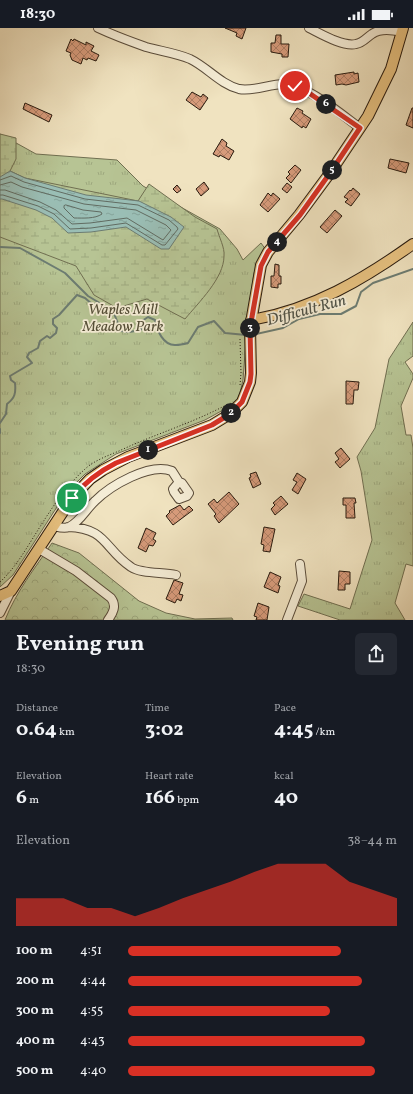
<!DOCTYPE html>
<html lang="en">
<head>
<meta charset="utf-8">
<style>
  :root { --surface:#171b24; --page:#242831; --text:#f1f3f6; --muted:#9ea1a6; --accent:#d93025 }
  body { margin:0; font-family:Vollkorn,serif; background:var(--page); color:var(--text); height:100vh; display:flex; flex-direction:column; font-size:15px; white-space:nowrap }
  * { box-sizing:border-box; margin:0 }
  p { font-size:13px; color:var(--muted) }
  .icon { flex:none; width:22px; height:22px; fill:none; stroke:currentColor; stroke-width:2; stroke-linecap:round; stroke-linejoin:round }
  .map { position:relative; height:592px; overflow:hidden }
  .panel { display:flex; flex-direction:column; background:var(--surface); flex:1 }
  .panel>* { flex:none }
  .pin { position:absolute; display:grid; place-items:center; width:34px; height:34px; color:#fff; margin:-17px; border:2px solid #fff; border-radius:50%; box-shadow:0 1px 4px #0007 }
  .km { position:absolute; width:20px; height:20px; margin:-10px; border-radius:50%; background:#222; color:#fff; font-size:11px; line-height:20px; text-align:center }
  .round { display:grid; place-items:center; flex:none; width:42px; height:42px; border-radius:6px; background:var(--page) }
  .overview { display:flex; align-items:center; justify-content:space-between; height:68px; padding:0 16px }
  h1 { font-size:22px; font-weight:700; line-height:30px }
  .figures { display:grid; grid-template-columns:repeat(3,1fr); gap:6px; height:68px; padding:4px 16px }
  .figures div { display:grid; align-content:center }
  .figures b { font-size:20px; font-weight:700 }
  .figures small { font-size:11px; font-weight:400 }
  .figures p { font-size:11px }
  .chart { height:112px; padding:8px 16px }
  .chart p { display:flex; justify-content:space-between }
  .chart svg { width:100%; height:72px; margin-top:4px; fill:var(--accent); opacity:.7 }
  ul { padding:0 16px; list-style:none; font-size:13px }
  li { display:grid; grid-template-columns:64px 48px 1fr; align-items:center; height:30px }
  li i { height:10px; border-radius:5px; background:var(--accent) }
  .status { display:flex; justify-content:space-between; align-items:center; height:28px; padding:0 20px; background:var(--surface); direction:ltr }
  .status svg { height:11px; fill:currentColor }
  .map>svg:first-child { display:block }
</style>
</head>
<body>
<div class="status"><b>18:30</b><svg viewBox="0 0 49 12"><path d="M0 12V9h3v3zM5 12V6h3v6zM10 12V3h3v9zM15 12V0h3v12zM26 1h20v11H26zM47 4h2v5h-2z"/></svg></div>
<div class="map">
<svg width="413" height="592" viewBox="0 0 413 592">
  <defs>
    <pattern id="grass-tufts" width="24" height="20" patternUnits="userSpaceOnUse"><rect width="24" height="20" fill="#b7c494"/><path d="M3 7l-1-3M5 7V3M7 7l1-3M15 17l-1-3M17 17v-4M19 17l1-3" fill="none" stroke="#9da87e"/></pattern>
    <pattern id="forest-crowns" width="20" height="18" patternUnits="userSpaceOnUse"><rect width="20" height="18" fill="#b7c494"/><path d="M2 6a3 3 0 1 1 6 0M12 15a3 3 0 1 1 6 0" fill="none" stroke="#9da87e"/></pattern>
    <pattern id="wetland-marsh" width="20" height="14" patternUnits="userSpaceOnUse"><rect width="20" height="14" fill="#b7c494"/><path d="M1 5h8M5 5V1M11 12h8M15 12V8" fill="none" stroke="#9da87e"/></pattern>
    <pattern id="water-ripples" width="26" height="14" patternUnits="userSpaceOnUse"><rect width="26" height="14" fill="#9abeb5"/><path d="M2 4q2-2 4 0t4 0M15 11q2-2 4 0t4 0" fill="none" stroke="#85a39a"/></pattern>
    <pattern id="building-cross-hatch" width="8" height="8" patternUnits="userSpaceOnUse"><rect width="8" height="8" fill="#d79b7b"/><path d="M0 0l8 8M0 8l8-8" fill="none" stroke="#ae7e63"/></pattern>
  </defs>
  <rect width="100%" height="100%" fill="#f0e3c0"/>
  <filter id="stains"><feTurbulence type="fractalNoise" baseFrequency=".005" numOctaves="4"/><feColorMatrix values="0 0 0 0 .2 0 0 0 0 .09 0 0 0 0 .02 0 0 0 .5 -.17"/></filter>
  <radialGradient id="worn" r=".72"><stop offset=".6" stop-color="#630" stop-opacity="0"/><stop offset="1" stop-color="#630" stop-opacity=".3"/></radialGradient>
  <path fill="url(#grass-tufts)" stroke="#706f51" d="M0,106L36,126L117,132L143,158L220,201L237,221L243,232L261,215L266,222L259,233L254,245L248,285L243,352L240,365L237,373L225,381L205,392L116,426L85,446L66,465L13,547L0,559Z
    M413,294V328L405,334L413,346V350L401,378L406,407H411L413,420V538L406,536L395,575L405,592H340L298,578L304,566L350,581L372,512L361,443L357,429L375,400L389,331Z"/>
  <path fill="url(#forest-crowns)" stroke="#706f51" d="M52,515L79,525L139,573L166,585L195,591L232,590L233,592H5C16,564 35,540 52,515Z"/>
  <path fill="url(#wetland-marsh)" stroke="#706f51" d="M0,106L16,110V131L10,143L25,150L138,173L149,156L195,189L217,201C219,209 225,220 224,228C224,250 199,274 185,291L147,271L117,280L94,267L76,238L0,209Z"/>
  <path fill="url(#water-ripples)" stroke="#6c7c72" d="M10,143L25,150L86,167L139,173L171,189L184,199L169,221H161L126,199L91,204L68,205L52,190L36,182L2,171H0V149Z"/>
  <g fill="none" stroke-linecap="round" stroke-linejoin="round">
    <path stroke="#616c62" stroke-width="1" d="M0,152L11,148L24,154L85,171L138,177L169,192L177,199L178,201L165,217H162L126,195L91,200L70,201L54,186L38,178L3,167H0
      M0,157L11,154L22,159L84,176L136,182L166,197L171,202L163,212L127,190L90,195L72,196L56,182L40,174L5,162H0
      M66,177L83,182L101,184L102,186C95,191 83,190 74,190L64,180V178Z"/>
    <path stroke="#6c7c72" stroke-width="2" d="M0,219L20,220L65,245L88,268L113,283L121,303L129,304L141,302L142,293L148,289L155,292C157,302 163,318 176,317C180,317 184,316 188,315L198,299L214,293L225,305L246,307
      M252,307L283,300L299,291L320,286H341L356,278L361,264L373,255L413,241
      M0,395L6,386L7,376C15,370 16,365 15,355L11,352L10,348L32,335L27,329L29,325L38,320L40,313L47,308L50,310L56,305L57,300L53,296V291L59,287L77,267L85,270L93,277L98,274
      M0,401V405"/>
  </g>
  <path fill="url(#building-cross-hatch)" stroke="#281a0e" d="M225,0H246L242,11L236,8L237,5Z
    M276,7H281V16H289L288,29H282V26L271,24V15H275Z
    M71,11L73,13L74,11L86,17V14L94,18L91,23L99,27L96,33L88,30L87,32L83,30L81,36L72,32L70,27L71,25L66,23Z
    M354,44V46L358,45L359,54L346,57L342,56L336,57L335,47Z
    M192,64L201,69L203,66L208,70L200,82L186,72Z
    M25,75L52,87L49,94L23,81Z
    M297,80L303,83L302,85L311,91L306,100L303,98L302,100L290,91Z
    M412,80H413V100L406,97Z
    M222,111L227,115L226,118L234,123L229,132L220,127L219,129L213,126Z
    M390,131L409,135L406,145L388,140Z
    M295,137L301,142L291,155L286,150L290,146L288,144Z
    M204,154L209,161L201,168L196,161Z
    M287,155L292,159L287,165L282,161Z
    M177,157L181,162L177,165L173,161Z
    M353,160L360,166L351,178L345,174L348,171L344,169L350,162L351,163Z
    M268,165L271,168L273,165L280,171L268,184L260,177Z
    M335,182L342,188L327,205L320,199Z
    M275,236L279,237V248H281V256H278V260L271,259V248H274Z
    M346,353L359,354L358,362H354L353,376H346Z
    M341,420L350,431L340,440L335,434L339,431L335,425Z
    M256,444L261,456L253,460L249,450L251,449L250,446Z
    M297,445L306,451L298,466L292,462L297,454L293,452Z
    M229,464L239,476L219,495L214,488L216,486L208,476L214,471L217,475Z
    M281,468L288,476L275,487L271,481L275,477L273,475Z
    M343,470H355L356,475H354L355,490H346V477H343Z
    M180,477L184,482L189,478L193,482L173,497L166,488L170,484L169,483Z
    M264,499L275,501L270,524L263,523L264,517L261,516Z
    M146,500L156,505L153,511L156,513L153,518L149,517L146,524L138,520Z
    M339,543L350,544V556H345V562H338Z
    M270,544L281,549L278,557L280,558L278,565L264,559Z
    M174,552L183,555L179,566L183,567L181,573L177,571L175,575L166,571Z
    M258,575L269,579L267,592H256L257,589L254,588Z"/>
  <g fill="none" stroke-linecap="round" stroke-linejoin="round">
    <g stroke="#5a4c3a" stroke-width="10">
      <path id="minor" d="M98,0C113,7 129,13 146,19C160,23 176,25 190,31C207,39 220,56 239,61C253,64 269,56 284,56C307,57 341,86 360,100
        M309,0C321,6 343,19 356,16C363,15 367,9 372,6C381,0 392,2 402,4
        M54,498C58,499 64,501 69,499C80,494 86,481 95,473C110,458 150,434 172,443L179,454L173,461L174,464L179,471L187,468L189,465L182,455L179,454
        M68,499C107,500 104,521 131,539C141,546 163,544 176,547
        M39,521L76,543L111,570C117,578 113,585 108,592
        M0,585L11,563
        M287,592L302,553L300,536"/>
    </g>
    <g stroke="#281a0e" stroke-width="12">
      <path id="major" d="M251,292C312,282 364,251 413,216
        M0,568L11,563L72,470L90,451L103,442L128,429L212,397L230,386L242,374L250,354L251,345L250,300L261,237L268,224L299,187L330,145L368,88L391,41L403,0"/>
    </g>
    <path stroke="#281a0e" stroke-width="1" stroke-dasharray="1 2" stroke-linecap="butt" d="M240,357L241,345L240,311
      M0,554C14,541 23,526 33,510C48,486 63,461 84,442C93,433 107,428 119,423C155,406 193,395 228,376"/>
    <use href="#minor" stroke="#f5edd6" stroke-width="8"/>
    <use href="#major" stroke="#e8c280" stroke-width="10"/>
  </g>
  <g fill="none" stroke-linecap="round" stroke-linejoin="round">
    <g stroke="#fff" stroke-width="8">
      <path id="route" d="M72,470C84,455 98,444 116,435L212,397L230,386L242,374L250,354L251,346L250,300L261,238L268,224L300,187L330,145L360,100L309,65L295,58"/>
    </g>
    <use href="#route" stroke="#d93025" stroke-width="5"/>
  </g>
  <g text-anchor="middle" stroke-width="3.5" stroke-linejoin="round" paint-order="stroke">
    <g font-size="15" font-style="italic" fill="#534d36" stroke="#f5edd6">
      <text x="123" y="286">Waples Mill<tspan x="123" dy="17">Meadow Park</tspan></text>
    </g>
    <g font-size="16" font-style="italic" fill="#505348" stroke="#f5edd6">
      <text transform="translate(306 281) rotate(-15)" y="6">Difficult Run</text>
    </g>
  </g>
  <rect width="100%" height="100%" filter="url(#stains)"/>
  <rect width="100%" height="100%" fill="url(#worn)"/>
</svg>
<div class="pin" style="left:72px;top:470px;background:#1e9e55"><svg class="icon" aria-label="arrive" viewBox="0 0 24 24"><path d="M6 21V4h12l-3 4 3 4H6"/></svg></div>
<div class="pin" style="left:295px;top:58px;background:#d93025"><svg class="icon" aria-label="check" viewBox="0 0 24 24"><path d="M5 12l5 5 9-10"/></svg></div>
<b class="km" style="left:148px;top:422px">1</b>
<b class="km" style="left:231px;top:385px">2</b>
<b class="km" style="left:250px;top:300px">3</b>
<b class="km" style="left:277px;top:214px">4</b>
<b class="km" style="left:332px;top:142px">5</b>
<b class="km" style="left:326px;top:76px">6</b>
</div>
<section class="panel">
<div class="overview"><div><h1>Evening run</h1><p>18:30</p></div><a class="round"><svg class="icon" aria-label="share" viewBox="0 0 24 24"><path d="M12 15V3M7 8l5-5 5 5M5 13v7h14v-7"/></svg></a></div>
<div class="figures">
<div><p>Distance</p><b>0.64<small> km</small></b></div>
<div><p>Time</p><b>3:02</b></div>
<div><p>Pace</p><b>4:45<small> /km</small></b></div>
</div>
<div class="figures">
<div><p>Elevation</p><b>6<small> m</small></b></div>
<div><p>Heart rate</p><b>166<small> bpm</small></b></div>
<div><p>kcal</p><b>40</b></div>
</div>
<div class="chart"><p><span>Elevation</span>38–44 m</p>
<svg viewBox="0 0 160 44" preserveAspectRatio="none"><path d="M0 44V27L10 27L20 27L30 33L40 33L50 38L60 33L70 27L80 22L90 17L100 11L110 6L120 6L130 6L140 17L150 22L160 27V44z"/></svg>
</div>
<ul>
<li><b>100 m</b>4:51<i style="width:79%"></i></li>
<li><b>200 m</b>4:44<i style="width:87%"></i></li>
<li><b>300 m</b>4:55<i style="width:75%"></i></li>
<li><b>400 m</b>4:43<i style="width:88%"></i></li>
<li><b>500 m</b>4:40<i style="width:92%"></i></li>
</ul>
</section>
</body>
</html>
